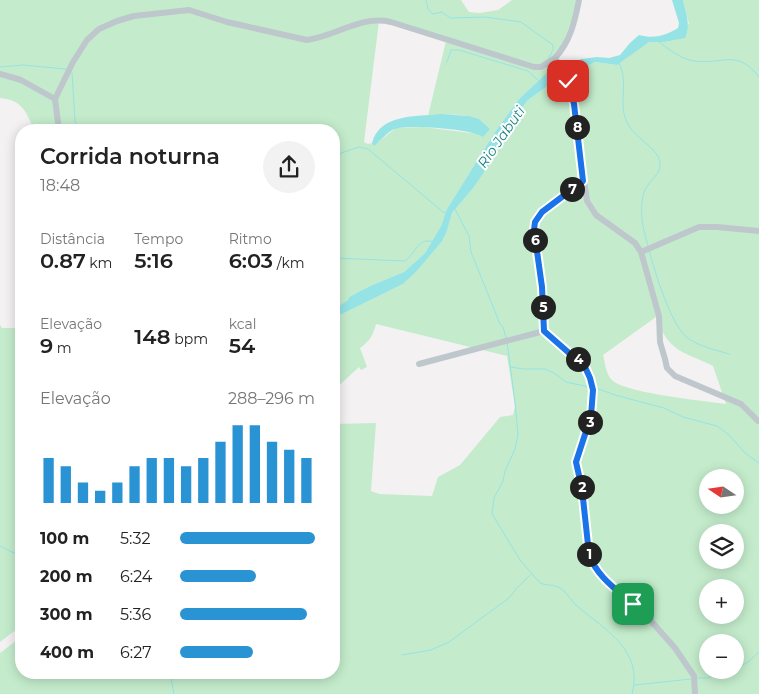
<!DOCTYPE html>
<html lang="pt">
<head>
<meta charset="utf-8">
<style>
  :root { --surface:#fff; --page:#f2f2f2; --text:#222; --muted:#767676; --accent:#2a93d4 }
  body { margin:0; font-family:Montserrat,sans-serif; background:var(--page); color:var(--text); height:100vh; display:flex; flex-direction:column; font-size:19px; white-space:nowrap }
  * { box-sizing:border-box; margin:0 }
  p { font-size:16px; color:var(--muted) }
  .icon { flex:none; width:28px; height:28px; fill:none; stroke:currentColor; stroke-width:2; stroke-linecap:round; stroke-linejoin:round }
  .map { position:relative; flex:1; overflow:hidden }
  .panel { position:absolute; left:15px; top:124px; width:325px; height:555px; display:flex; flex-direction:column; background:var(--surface); border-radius:20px; box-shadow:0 2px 12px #0003 }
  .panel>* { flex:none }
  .needle { width:32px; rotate:283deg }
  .tools { position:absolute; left:699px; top:469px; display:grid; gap:10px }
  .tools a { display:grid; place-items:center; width:45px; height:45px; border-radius:50%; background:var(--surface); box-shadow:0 2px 12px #0003; font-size:25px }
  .pin { position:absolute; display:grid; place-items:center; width:42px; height:42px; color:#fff; margin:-21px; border-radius:10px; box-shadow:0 2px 8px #0006 }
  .km { position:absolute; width:25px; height:25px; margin:-12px; border-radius:50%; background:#222; color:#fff; font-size:14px; line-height:25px; text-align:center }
  .round { display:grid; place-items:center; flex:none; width:52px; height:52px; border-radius:26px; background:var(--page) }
  .overview { display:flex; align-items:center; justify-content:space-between; height:85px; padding:0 25px }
  h1 { font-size:22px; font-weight:600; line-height:38px }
  .stats { display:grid; grid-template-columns:repeat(3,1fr); gap:8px; height:85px; padding:5px 25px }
  .stats div { display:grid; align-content:center }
  .stats b { font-size:21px; font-weight:600 }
  .stats small { font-size:14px; font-weight:400 }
  .stats p { font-size:14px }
  .chart { height:140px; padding:10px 25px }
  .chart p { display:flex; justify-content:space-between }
  .chart svg { width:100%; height:90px; margin-top:5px; stroke:var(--accent); stroke-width:6 }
  ul { padding:0 25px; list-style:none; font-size:16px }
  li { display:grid; grid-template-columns:80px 60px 1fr; align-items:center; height:38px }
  li i { height:12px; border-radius:6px; background:var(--accent) }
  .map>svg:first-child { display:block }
</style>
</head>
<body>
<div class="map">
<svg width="759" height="694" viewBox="0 0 759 694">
  <rect width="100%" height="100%" fill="#f3f1f1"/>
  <path fill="#c4eccc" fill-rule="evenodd" d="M0,0H461L469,12L480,13L498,10L512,0H580L553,67L519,99L495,132L447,209L441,226L425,253L404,272L370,286L349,297L348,300L334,309V130H34C26,111 22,100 0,98ZM379,21L446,41L428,116C441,114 465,113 477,119C482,121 486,126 490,129L479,134L423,127L396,128L374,145L372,143L368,144L364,142Z
    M683,0H759V694H0V653L21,637V672H334V424L376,423L371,491L379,494L432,496L438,477L460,465L500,417L513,415L515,406L507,356L376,324C373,335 370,341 360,348L367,367L361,370L359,367L334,390V318L403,284L415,273L447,231L452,213L474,187L516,115L528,100L556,80L563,73L568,76L595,62L617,65L643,45L649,42H663L689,24ZM656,317C669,353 683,351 713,366L726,404C705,401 624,393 612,380C606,375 605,362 603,355ZM708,478H735V505H708ZM708,532H735V560H708ZM708,588H735V615H708ZM708,642H735V670H708Z
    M0,325L2,328H21V626L0,642Z"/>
  <path fill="#95e3e5" d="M672,0H683C686,14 691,24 685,38L663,42H649L617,65L595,62L568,76L564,74L567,81L556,80L528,100L516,115L501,138L488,166L474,187L452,213L447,231L442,241L415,273L403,284L334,318V309L348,300L349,297L370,286L404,272L425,253L441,226L447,209L495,132L519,99L553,67L557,72L563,73L561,68L581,59L597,57L609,58L620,55L630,43L639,35C653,39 665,36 678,28L679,23Z
    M441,114L469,116L479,119L490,129L483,137C472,129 409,124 395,129C388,131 380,141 374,146L372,143C380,113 417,117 441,114Z"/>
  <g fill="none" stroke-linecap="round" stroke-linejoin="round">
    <path stroke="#95e3e5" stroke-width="1" d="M426,0L428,9L433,14L442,12L450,18L485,17L521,22L553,45V50L549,58
      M659,42C670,50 681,59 694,61C723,65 737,48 759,77
      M447,62L451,50H459L528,71L538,80
      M619,63C630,84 616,106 629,126C636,138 660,150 660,164C661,174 649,181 645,190C638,208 643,229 648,246
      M0,67L23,65L66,69
      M72,73L75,121L79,130
      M334,166L341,153L359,147L368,149L443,212L446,213
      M455,209L469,236L471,252L500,324L503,327L506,338
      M649,250C655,272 671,327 689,339C701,347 716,350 729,354
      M334,258L405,261C415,254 419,236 433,242
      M507,342L515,402L518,435L515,449L505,471L503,481L494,498L492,514L520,560L540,583C546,586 552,584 558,587C567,591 570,600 577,606C605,630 644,650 632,694
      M511,367L523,369H545L554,373L566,382L590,387
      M596,388L615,395L664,408L683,417L717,426L729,435L745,453L759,463
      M0,546L14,553H21
      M402,655L431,650L449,642L509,598L517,588L531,574
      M735,669L748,662L759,652
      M170,672L174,694
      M697,678H708L721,671L731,670
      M635,685L691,679"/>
    <path stroke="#bec7cc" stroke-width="6" d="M579,0C575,21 570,42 555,58L571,89L587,201L596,215L635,243L641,252L659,316L660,342L665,359L667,368L675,376L741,404L758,421
      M0,74L21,80L55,99
      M59,130L55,99L73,62L87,40L99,29L117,21L134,16L189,10L227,22L307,40C337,36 360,15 391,22L534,67H541L555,58
      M641,252L699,227H717L759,231
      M544,331L585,367L590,378L593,390L591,417L576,462L582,489L589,554L592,563L598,572L651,621L675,648L694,676L695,694
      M419,364L544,331L542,287L534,226L539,216L547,207L583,181"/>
  </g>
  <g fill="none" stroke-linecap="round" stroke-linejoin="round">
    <g stroke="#fff" stroke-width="10">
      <path id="route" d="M568,81L574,104L583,181L542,212L535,222L534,230L542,287L544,331L585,367L590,378L593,390L591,416L576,462L582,489L589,554C596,576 617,590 633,604"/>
    </g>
    <use href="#route" stroke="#1a73e8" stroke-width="6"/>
  </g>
  <g text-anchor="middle" stroke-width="4" stroke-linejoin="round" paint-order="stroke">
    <g font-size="14" font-style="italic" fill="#188083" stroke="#fff">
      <text transform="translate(501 137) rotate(-55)" y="5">Rio Jabuti</text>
    </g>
  </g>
</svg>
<div class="tools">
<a><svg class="needle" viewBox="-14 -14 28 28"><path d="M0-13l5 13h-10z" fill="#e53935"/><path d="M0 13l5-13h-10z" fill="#767676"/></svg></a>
<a><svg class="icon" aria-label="layers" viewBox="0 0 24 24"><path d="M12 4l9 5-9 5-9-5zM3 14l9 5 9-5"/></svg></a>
<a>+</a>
<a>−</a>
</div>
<div class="pin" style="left:633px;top:604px;background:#1e9e55"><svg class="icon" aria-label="arrive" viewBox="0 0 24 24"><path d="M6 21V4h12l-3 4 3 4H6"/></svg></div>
<div class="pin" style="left:568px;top:81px;background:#d93025"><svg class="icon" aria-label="check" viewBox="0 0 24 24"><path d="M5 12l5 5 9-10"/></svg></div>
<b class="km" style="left:589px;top:554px">1</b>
<b class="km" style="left:582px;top:487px">2</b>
<b class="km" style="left:590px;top:422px">3</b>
<b class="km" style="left:578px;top:359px">4</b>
<b class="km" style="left:543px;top:307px">5</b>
<b class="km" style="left:535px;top:240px">6</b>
<b class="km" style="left:572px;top:189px">7</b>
<b class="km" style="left:577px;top:127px">8</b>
<section class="panel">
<div class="overview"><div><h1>Corrida noturna</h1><p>18:48</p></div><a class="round"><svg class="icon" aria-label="share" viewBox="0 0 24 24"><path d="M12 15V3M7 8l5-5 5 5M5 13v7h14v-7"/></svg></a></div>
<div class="stats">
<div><p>Distância</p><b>0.87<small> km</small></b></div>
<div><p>Tempo</p><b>5:16</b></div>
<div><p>Ritmo</p><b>6:03<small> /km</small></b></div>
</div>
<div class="stats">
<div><p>Elevação</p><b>9<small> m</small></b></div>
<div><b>148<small> bpm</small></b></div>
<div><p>kcal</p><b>54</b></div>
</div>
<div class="chart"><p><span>Elevação</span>288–296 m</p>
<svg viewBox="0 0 160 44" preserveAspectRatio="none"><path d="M5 44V22M15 44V26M25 44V34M35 44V38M45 44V34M55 44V26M65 44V22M75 44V22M85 44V26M95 44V22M105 44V14M115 44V6M125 44V6M135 44V14M145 44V18M155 44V22"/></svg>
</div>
<ul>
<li><b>100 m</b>5:32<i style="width:100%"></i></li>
<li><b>200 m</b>6:24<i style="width:56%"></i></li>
<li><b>300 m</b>5:36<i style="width:94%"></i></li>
<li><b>400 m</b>6:27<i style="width:54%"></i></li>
</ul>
</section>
</div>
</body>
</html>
